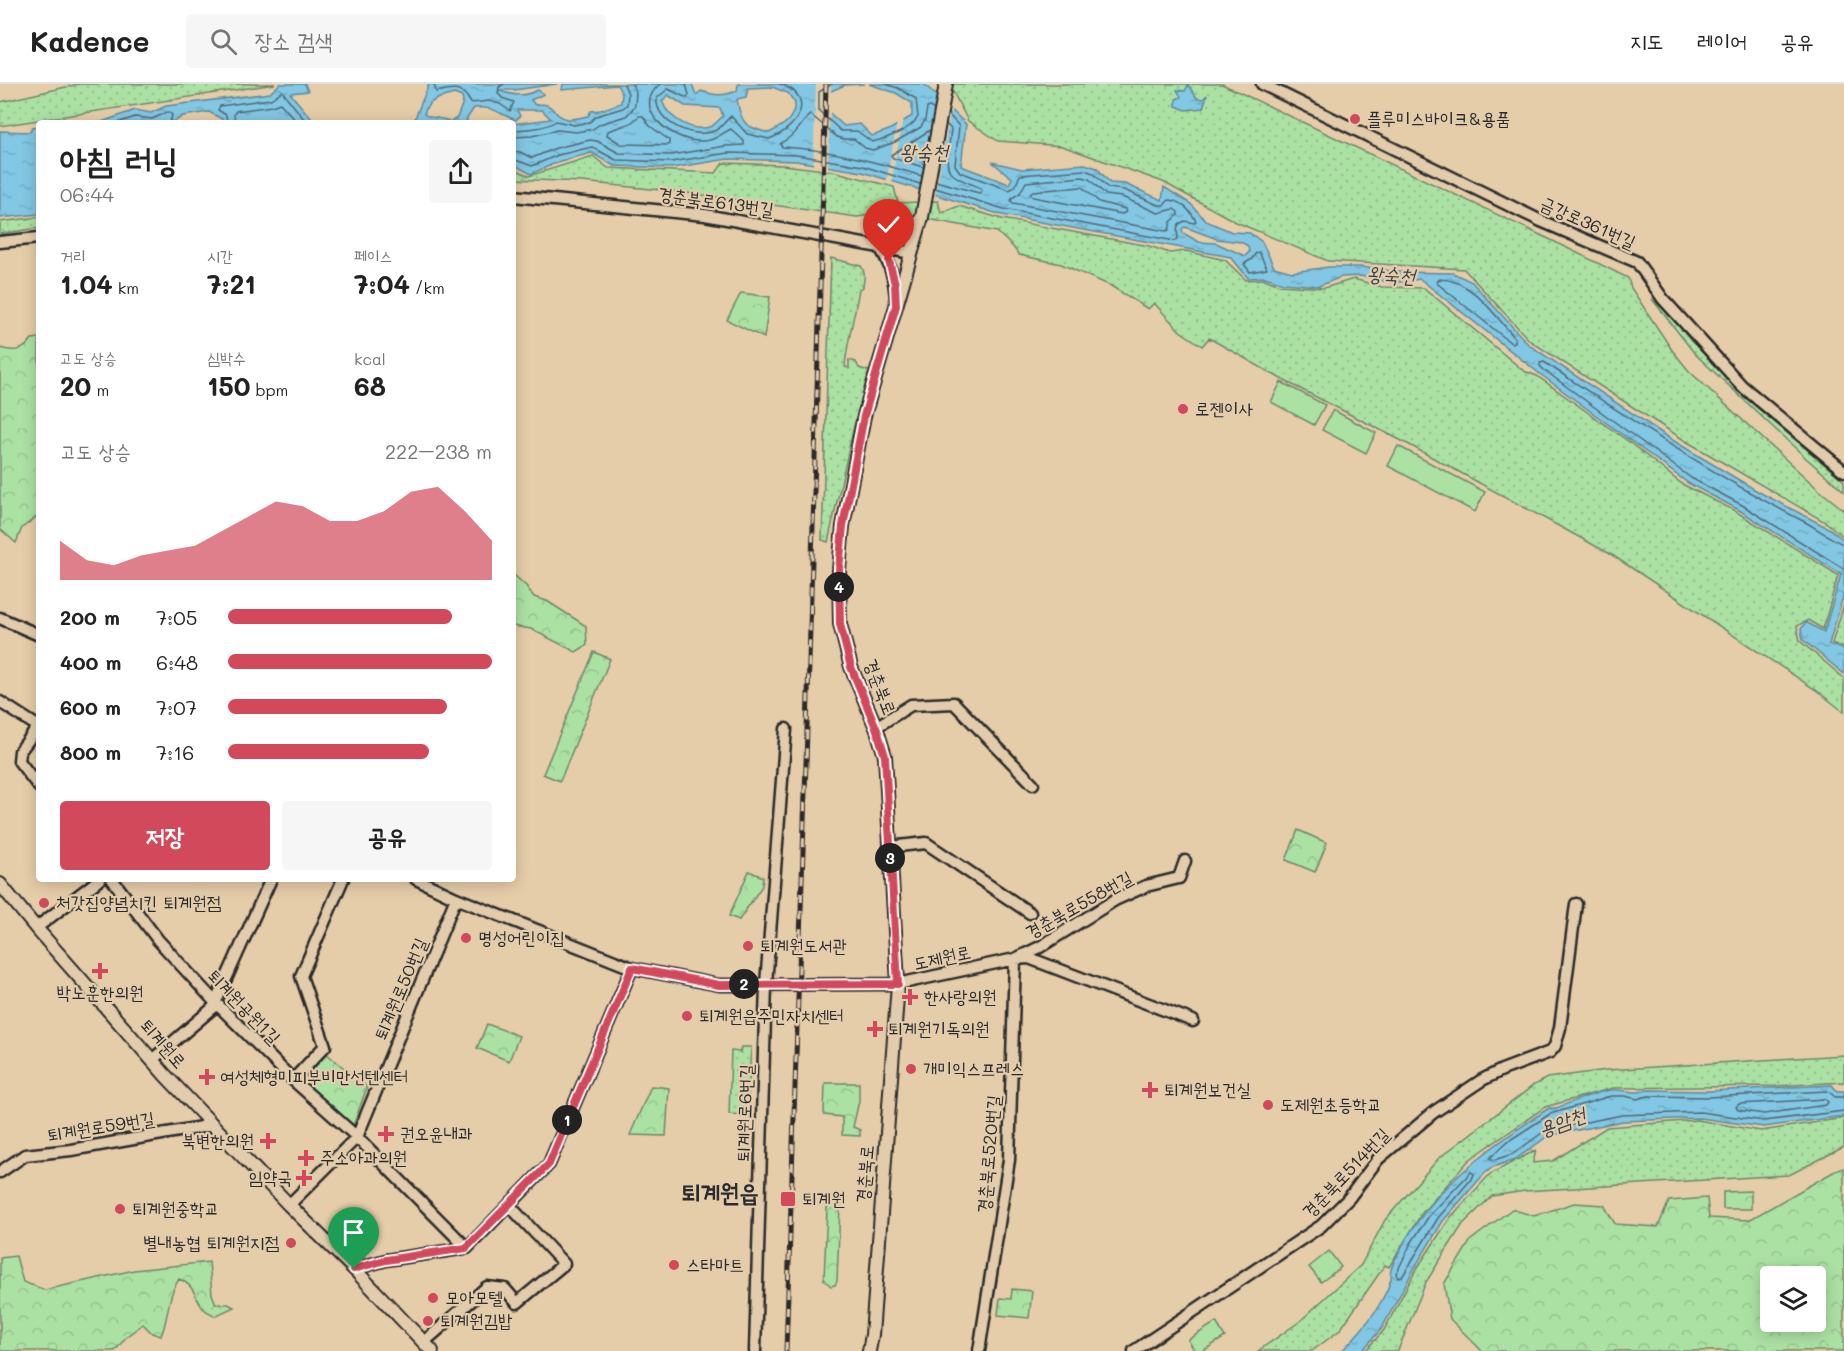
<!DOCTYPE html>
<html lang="ko">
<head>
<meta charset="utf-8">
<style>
  :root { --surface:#fff; --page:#f6f6f6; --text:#222; --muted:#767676; --line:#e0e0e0; --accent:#d1495b }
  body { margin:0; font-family:Mali,"Poor Story",sans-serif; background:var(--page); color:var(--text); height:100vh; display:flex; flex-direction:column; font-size:22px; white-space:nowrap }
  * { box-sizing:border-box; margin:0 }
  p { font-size:20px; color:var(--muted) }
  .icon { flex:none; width:33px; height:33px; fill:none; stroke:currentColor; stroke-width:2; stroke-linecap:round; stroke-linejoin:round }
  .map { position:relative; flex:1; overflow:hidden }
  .sheet { position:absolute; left:36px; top:36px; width:480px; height:762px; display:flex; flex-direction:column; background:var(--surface); border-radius:6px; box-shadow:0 3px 15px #0003 }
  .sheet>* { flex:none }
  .fabs { position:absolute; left:1760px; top:1182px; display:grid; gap:12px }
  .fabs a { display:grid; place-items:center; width:66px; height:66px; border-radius:6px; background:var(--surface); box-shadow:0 3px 15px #0003; font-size:30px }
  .pin { position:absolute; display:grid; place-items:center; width:51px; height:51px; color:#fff; margin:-62px -26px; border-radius:50% 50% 50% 0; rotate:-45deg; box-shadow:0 0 6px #0007 }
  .pin .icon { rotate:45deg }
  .km { position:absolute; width:30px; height:30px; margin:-15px; border-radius:50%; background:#222; color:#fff; font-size:16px; line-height:30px; text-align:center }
  .round { display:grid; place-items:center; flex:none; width:63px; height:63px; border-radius:6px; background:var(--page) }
  .overview { display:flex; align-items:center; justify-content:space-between; height:102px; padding:0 24px }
  h1 { font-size:33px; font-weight:700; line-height:45px }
  .figures { display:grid; grid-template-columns:repeat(3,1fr); gap:9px; height:102px; padding:6px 24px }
  .figures div { display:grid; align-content:center }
  .figures b { font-size:26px; font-weight:700 }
  .figures small { font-size:16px; font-weight:400 }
  .figures p { font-size:16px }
  .chart { height:168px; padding:12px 24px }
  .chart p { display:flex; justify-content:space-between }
  .chart svg { width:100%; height:108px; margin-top:6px; fill:var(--accent); opacity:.7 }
  .action { display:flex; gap:12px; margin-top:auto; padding:12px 24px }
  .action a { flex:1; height:69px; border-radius:6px; background:var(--accent); color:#fff; font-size:24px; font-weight:700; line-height:69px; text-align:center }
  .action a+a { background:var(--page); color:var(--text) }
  ul { padding:0 24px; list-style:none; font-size:20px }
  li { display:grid; grid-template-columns:96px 72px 1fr; align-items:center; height:45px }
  li i { height:15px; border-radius:8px; background:var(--accent) }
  header { display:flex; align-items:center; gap:36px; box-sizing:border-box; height:84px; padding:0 30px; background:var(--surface); border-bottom:2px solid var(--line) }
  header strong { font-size:28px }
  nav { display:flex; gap:33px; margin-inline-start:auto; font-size:21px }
  .search { width:420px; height:54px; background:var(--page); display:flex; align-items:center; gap:15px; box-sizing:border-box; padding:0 21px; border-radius:6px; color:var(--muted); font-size:22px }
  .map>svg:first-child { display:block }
</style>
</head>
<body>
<header>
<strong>Kadence</strong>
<div class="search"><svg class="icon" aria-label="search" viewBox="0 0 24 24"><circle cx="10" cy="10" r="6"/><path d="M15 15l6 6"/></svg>장소 검색</div>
<nav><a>지도</a><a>레이어</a><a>공유</a></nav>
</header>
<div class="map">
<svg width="1844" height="1267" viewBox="0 0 1844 1267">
  <defs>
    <pattern id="grass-dots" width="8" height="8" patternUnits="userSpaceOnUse" patternTransform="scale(1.5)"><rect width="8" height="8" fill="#ace1a4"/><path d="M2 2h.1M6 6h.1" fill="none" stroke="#94c18d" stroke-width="1.8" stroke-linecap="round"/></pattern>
    <pattern id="forest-crowns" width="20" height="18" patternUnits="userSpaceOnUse" patternTransform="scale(1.5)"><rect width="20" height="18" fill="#ace1a4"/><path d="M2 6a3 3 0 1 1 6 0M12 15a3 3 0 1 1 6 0" fill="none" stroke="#94c18d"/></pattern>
    <pattern id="water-ripples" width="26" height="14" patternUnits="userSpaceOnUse" patternTransform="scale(1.5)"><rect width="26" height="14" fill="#82c7e3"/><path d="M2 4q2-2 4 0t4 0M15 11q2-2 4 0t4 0" fill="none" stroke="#70abc3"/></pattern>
  </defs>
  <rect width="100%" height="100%" fill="#e6cda9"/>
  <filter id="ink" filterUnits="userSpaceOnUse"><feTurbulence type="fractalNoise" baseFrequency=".0167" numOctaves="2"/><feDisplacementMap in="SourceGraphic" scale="12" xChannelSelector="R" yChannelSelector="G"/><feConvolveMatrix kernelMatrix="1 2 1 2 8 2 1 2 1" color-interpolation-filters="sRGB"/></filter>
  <g filter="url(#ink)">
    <path fill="url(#grass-dots)" stroke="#6c8668" stroke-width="1.5" d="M79,0H275L0,42V18Z
      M949,0H1222L1551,156L1628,194L1631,204L1672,266L1689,287L1819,406L1844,426V453L1827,439L1684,356L1530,257L1464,185L1328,177L1236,138L1163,98L1062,62L998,57L968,37Z
      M593,72L608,84L716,89L723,79L783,81L833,87L894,103L898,119L938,117L941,129L959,122L1002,135L1149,162L1170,169L1186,167L1225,176L1246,196L1265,195L1279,201L1324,204L1354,195L1382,203L1424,204L1524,287L1537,292L1629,358L1682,400L1735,427L1838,491L1823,545L1808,536L1797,542L1800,557L1844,594V628L1816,606L1612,471L1404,358L1283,296L1209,254L1202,262L1180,247L1154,219L1148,225L1111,202L1061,180L1019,171L1013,163L997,148L890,128L857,133L680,108L582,98L513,95V84L529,92Z
      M39,133V144L0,150V138Z
      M831,174L861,182C866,189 864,195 863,203L859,205C855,231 847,257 845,283L849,284V276L856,278L859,284L869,287L853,346L828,458L822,456Z
      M1652,215L1671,232L1691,257L1753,320L1844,397V407L1807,375L1695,270Z
      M1844,520V564L1832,559Z
      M741,963H751L747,1031L729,1030L731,967L740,968Z
      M1844,971V998L1776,1002L1613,1004L1545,1023L1469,1076L1422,1129L1389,1183L1385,1181L1340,1246L1312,1267H1258L1299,1238L1361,1181L1385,1136L1439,1074L1534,1001L1547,994L1607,986Z
      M1844,1034V1063L1789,1091L1525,1107L1492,1112L1463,1140L1426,1198L1399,1264L1397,1267H1365L1384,1246L1416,1186L1450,1134L1490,1090L1536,1066L1533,1079L1553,1077L1607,1043L1697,1036L1761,1047Z"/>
    <path fill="url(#forest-crowns)" stroke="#6c8668" stroke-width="1.5" fill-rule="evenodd" d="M741,209L770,213L764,254L727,236Z
      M39,254V431L22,444L16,459L0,445V264C14,268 23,268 32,255Z
      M513,490L526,502L534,513L547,517L586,542L587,561L576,568L531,545L513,542Z
      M594,568L610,575L560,697L543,690Z
      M1298,746L1327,759L1315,788L1286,776Z
      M749,787L763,793L762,802L739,836L729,832Z
      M487,940L519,952L509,977L477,964Z
      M327,970L367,1003L353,1042L350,1043L308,1005L307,1000L302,996Z
      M825,999H859V1017L853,1043L860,1046V1052L842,1051V1033L824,1031Z
      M651,1002L669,1004L666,1052L630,1051Z
      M1844,1084V1267H1482L1450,1235L1444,1200L1471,1156L1512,1125L1534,1132L1574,1119L1604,1121L1615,1140L1658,1143L1669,1117L1707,1114L1709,1134L1749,1136L1835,1087ZM1770,1192H1815V1238H1770Z
      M1751,1107V1125H1723V1108Z
      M836,1111L844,1113L840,1123L837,1197L835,1201L831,1202L824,1196L827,1124L830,1116Z
      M16,1172L23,1198L45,1206L134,1186L209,1178L212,1210L216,1220H228L234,1223L215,1232C211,1229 205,1227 202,1223C194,1211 194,1201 179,1195C167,1212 169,1233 161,1252L152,1249L143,1240L127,1252L115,1267H0V1174Z
      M1012,1205L1032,1207L1029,1234L998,1231L1000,1214L1011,1215Z"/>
    <path fill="#ace1a4" stroke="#6c8668" stroke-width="1.5" d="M1281,298L1325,321L1314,341L1271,318Z
      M1333,326L1376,349L1366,369L1322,346Z
      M1398,362L1485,408L1475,428L1388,382Z
      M1329,1167L1341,1183L1321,1198L1309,1183Z
      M1216,1238L1225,1253L1203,1267H1195L1188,1256Z"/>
    <path fill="url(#water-ripples)" stroke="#5f8999" stroke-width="1.5" fill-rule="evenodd" d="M280,0H305L308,7L290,9L315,39H221L222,35L209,28L183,32L172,39H99L135,26L151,29L166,22L270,9Z
      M429,0H557L514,6H498C513,12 524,13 538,6L544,10L531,16L535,21C554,17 551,29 564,34C572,37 580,33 588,32L591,27L601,26L621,19L622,10L617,1L562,6L563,0H692L696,11L701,7C715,12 724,12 737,7L738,0H865L845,1L824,10L823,23L844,42L860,40L872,52L889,46L912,32V19L896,9L869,0H924L966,40L961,82L1009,100L1012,94L992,78L1022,85L1085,80L1097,84L1110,99L1125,100L1162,116L1164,103L1191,120L1206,137L1232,148L1250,149L1262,158L1274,183L1292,188L1329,183H1360L1400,188L1453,189L1472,198L1529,261L1674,357L1759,408L1830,445L1844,456V509L1829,560L1844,566V590L1803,556L1801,545L1806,538L1824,548L1841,490L1739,426L1688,399L1540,290L1420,195L1393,199L1360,192L1341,193L1319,202L1283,199L1265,193L1248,194L1231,173L1002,131L862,88L796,77L728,75L672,84L614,82L592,69L560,77L531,90L513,80V40L551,35L542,26H517L520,32L516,36C498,30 495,22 474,24L466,36L470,39H413ZM772,3L788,9L795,19C793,37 784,41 769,49C745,43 741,40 737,15L746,13L748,4ZM454,10L462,13L463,18L457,34L450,38C440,32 432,36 424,30C428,15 440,14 454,10ZM668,11L685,22L720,24L723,32C720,35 715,40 712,42C693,50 668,34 662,17ZM1185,143L1217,155L1241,158L1248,162L1249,168L1245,172L1216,159L1199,158L1183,149L1182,145Z
      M1188,1L1197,14L1203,15L1207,11L1203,24L1186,26L1176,22V15L1181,13L1177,6L1185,7Z
      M39,42V130L0,134V47L30,48L32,43Z
      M1832,1001L1837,1007H1844V1032L1764,1043L1700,1034L1623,1037L1548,1052L1516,1075L1493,1083L1484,1090L1443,1137L1415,1183L1382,1244L1362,1267H1342C1357,1251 1371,1236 1382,1216C1385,1211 1389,1202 1391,1195C1392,1187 1389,1194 1391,1186C1393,1177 1400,1166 1405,1157C1440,1098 1493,1061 1549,1024H1556C1573,1018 1596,1007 1613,1006C1626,1005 1634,1011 1647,1006L1707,1007Z"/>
    <path fill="#e6cda9" d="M816,0H831V10L827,12L826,22L830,26L828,86L813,83Z
      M938,8L952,21L935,113L920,109Z
      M903,35L891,100L886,99L897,38Z"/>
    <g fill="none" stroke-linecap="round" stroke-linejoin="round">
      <path stroke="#4e6975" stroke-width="1.5" d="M434,0L436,8C454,5 460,0 471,19L489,17L500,20L510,27L514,18L502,14L498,9L499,3L504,0
        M686,0L689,11L687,14L668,5L657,14C654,38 694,56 714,47C721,45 726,36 731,32L747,50L769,55C796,46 819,13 780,0
        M832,0L819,8V27L841,47H857L872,58C886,55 911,46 918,33L916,15L898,4L885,0
        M639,32H643L650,42L669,56V61L621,60L607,51L608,47L631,39Z
        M117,39L135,33L152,35L168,28L172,31L170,39
        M227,39L226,31L218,26L220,22L271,15L282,7L307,39
        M235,39L234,30L236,27L272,22L280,19L298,39
        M513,46C527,45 544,45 556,37L574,41L590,38L596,32L623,24L627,21L628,10L624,0
        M513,53L532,52L557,46L576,48L593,45L600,40L626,32L631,27L635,21L636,9L632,0
        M513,67L520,68L532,74L556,64L590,56L597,57L619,69L671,71L726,62L744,61V57L731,45C718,51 715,58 697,57C671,55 630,25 660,0
        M513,75L532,82L558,71L592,63L616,76L671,78L728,69L797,71L863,82L920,100
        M923,83L893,74L891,71L930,46
        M922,92C876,78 830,65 782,63L780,60L794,50L810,30L837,53L844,55H854L865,64L873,66L895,58L921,43L925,36L927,24L930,23L934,26
        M1083,93L1089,95L1106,111L1122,113L1158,129L1174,125L1178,128V131L1171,138L1169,146L1166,147L1013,119L1011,117L1012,114L1020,109L1026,98Z
        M936,97L979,109L982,107L981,104C938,87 947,88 951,45L946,40
        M1082,103L1099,118L1125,125L1126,128L1122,130L1033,113L1030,111L1033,107Z
        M935,104L1004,125L1175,157L1178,154L1177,145L1179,140L1185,137L1194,139L1196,137C1191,127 1181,117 1169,116L1164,121H1158L1124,106L1108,104L1093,89L1085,86L1020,91L1015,103L1009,106L960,88L955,81L959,42L948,30
        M1259,168L1267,185L1250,188L1244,180L1252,175L1256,169Z
        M1440,195C1473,196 1494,231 1515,254V258L1511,259L1438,200L1437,197Z
        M1844,460C1839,460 1813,442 1805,438C1714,392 1629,334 1544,278L1540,279V282L1544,286L1691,394L1742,421L1844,485
        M1844,1013H1835L1828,1007L1708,1013L1648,1012L1637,1015L1625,1012H1611L1550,1030L1507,1058L1490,1074L1494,1076L1513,1070L1546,1046L1622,1031L1700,1028L1764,1037L1844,1027
        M1825,1015L1828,1018L1826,1021L1764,1030L1738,1026L1736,1023L1739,1020Z
        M1471,1088L1474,1090L1473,1093L1438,1134L1402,1193L1398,1194L1396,1189L1398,1186L1410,1161L1429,1132Z"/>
      <g stroke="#2b2b2b" stroke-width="15">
        <path id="minor" d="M1262,0L1541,137L1637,178L1663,215L1742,302L1844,387
          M513,112L705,131L912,169
          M0,158L39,154
          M896,217C895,196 891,180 879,162L906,148L922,133
          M0,534L39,551
          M0,618L39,643
          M39,642L20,667L19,677L39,703
          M876,643L911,621L954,619L1033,700
          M889,763L926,759L1030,829
          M112,795L158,856L215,918L293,996L357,1053L467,1164
          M416,795L456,814L632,884L719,901L898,900L1015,875L1029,874L1193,937
          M36,844L100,795
          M152,976L213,924L271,795
          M293,996L325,962L301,892L343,795
          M0,1088L25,1071L71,1066L213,1041
          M289,1121L357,1053L456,814
          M354,1185L386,1176L467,1164L549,1080L632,884
          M424,1258L487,1203L505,1205L517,1219L564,1180L509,1121
          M755,1267L766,900L786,645
          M979,1267L1009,1076L1015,875L1040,863L1115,816L1146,802L1179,794L1185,777
          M1134,1267L1321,1142L1349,1114L1378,1075L1434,1028L1482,996L1502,986L1550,968L1555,962L1560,944L1576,820"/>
      </g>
      <g stroke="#2b2b2b" stroke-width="16">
        <path id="tertiary" d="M0,800L36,844L166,992L289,1121L354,1185L432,1267
          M869,1267L872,1251L898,900L885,672L877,646L851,583L840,540L839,486L843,442L864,332L922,133L946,0"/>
      </g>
      <use href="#minor" stroke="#e2ccac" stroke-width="10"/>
      <use href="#tertiary" stroke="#e2ccac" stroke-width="12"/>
      <g stroke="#2b2b2b" stroke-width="5">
        <path id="rail" d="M786,1267L806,679L826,0"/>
      </g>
      <use href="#rail" stroke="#e2ccac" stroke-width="3" stroke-dasharray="9" stroke-linecap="butt"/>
    </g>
  </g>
  <g fill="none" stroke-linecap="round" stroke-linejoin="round" filter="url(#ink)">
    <g stroke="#fff" stroke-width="12">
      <path id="route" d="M354,1185L386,1176L466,1164L549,1080L632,884L719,901L898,900L885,672L877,646L851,583L840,540L839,486L843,442L864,332L896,222L895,200L889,177"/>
    </g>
    <use href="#route" stroke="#d1495b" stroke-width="8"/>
  </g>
  <g fill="#d1495b" stroke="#e2ccac" stroke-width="2">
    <circle cx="1355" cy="35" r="6"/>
    <circle cx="1183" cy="325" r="6"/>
    <circle cx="44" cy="819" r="6"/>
    <circle cx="466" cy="854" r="6"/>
    <circle cx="748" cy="862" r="6"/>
    <path d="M97 878h6v6h6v6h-6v6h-6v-6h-6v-6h6z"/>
    <path d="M907 904h6v6h6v6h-6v6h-6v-6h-6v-6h6z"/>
    <circle cx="687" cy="932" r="6"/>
    <path d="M872 936h6v6h6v6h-6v6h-6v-6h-6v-6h6z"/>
    <circle cx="911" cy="985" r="6"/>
    <path d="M204 984h6v6h6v6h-6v6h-6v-6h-6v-6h6z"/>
    <path d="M1147 997h6v6h6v6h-6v6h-6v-6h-6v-6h6z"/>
    <circle cx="1268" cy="1021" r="6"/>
    <path d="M383 1041h6v6h6v6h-6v6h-6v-6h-6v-6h6z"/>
    <path d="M265 1048h6v6h6v6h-6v6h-6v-6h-6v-6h6z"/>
    <path d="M303 1065h6v6h6v6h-6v6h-6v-6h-6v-6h6z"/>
    <path d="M301 1085h6v6h6v6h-6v6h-6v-6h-6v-6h6z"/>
    <rect x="780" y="1107" width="16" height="16" rx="3"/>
    <circle cx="120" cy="1125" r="6"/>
    <circle cx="291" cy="1159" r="6"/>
    <circle cx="674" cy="1181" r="6"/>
    <circle cx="433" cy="1214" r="6"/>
    <circle cx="428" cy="1237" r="6"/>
  </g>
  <g text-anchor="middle" stroke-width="4.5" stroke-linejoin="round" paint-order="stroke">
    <g font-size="18" fill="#2b2b2b" stroke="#e2ccac" text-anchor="start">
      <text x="1367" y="41">플루미스바이크&amp;용품</text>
      <text x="1195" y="331">로젠이사</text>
      <text x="56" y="825">처갓집양념치킨 퇴계원점</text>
      <text x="478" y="860">명성어린이집</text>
      <text x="760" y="868">퇴계원도서관</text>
      <text x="100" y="915" text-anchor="middle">박노훈한의원</text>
      <text x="924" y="919">한사랑의원</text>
      <text x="699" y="938">퇴계원읍주민자치센터</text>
      <text x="888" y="951">퇴계원기독의원</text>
      <text x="923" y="991">개미익스프레스</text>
      <text x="220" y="999">여성체형미피부비만선텐센터</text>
      <text x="1164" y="1012">퇴계원보건실</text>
      <text x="1280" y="1027">도제원초등학교</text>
      <text x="400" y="1056">권오윤내과</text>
      <text x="254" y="1063" text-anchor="end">북변한의원</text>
      <text x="320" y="1080">주소아과의원</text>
      <text x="292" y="1100" text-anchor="end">임약국</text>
      <text x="802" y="1121">퇴계원</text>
      <text x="132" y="1131">퇴계원중학교</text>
      <text x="279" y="1165" text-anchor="end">별내농협 퇴계원지점</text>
      <text x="686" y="1187">스타마트</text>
      <text x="445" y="1220">모아모텔</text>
      <text x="440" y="1243">퇴계원김밥</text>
    </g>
    <g font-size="18" fill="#2b2b2b" stroke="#e2ccac">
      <text transform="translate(716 118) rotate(8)" y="6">경춘북로613번길</text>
      <text transform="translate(1588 139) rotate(24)" y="6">금강로361번길</text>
      <text transform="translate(880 603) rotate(69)" y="6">경춘북로</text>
      <text transform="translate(1079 821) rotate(-29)" y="6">경춘북로558번길</text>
      <text transform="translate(942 874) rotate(-12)" y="6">도제원로</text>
      <text transform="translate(401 905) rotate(-67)" y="6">퇴계원로50번길</text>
      <text transform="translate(244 923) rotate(46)" y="6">퇴계원공원1길</text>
      <text transform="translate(163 960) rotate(49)" y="6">퇴계원로</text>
      <text transform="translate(745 1029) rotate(-88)" y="6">퇴계원로6번길</text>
      <text transform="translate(101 1043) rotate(-9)" y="6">퇴계원로59번길</text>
      <text transform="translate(989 1070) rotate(-85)" y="6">경춘북로520번길</text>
      <text transform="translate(1346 1089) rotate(-46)" y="6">경춘북로514번길</text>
      <text transform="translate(865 1090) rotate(-85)" y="6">경춘북로</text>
    </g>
    <g font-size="20" font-style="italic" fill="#384247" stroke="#e2ccac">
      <text x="924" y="75">왕숙천</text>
      <text transform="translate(1391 191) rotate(3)" y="7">왕숙천</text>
      <text transform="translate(1562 1038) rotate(-20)" y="7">용암천</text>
    </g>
    <g font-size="24" font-weight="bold" fill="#2b2b2b" stroke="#e2ccac">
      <text x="720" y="1117">퇴계원읍</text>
    </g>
  </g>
</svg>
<div class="fabs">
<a><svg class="icon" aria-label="layers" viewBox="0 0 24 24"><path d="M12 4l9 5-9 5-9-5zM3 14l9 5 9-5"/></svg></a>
</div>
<div class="pin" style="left:354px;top:1185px;background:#1e9e55"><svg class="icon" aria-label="arrive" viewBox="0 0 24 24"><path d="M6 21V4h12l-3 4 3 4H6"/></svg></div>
<div class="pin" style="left:889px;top:177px;background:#d93025"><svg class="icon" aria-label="check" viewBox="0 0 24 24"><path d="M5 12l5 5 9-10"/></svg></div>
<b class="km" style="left:567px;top:1036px">1</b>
<b class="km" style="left:744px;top:900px">2</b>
<b class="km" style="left:890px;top:774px">3</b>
<b class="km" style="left:839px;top:503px">4</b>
<section class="sheet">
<div class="overview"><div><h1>아침 러닝</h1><p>06:44</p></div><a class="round"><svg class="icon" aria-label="share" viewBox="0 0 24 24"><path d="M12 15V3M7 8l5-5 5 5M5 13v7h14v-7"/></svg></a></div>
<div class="figures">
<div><p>거리</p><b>1.04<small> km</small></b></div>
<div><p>시간</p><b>7:21</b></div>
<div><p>페이스</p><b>7:04<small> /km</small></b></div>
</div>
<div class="figures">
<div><p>고도 상승</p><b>20<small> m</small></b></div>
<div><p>심박수</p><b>150<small> bpm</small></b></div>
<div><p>kcal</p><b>68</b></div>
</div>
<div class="chart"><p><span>고도 상승</span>222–238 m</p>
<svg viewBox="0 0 160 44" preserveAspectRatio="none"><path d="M0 44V28L10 36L20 38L30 34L40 32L50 30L60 24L70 18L80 12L90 14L100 20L110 20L120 16L130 8L140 6L150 16L160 28V44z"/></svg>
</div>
<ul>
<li><b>200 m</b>7:05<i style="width:85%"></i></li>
<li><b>400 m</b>6:48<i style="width:100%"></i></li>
<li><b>600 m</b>7:07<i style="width:83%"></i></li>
<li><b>800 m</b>7:16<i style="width:76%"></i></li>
</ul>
<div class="action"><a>저장</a><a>공유</a></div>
</section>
</div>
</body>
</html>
